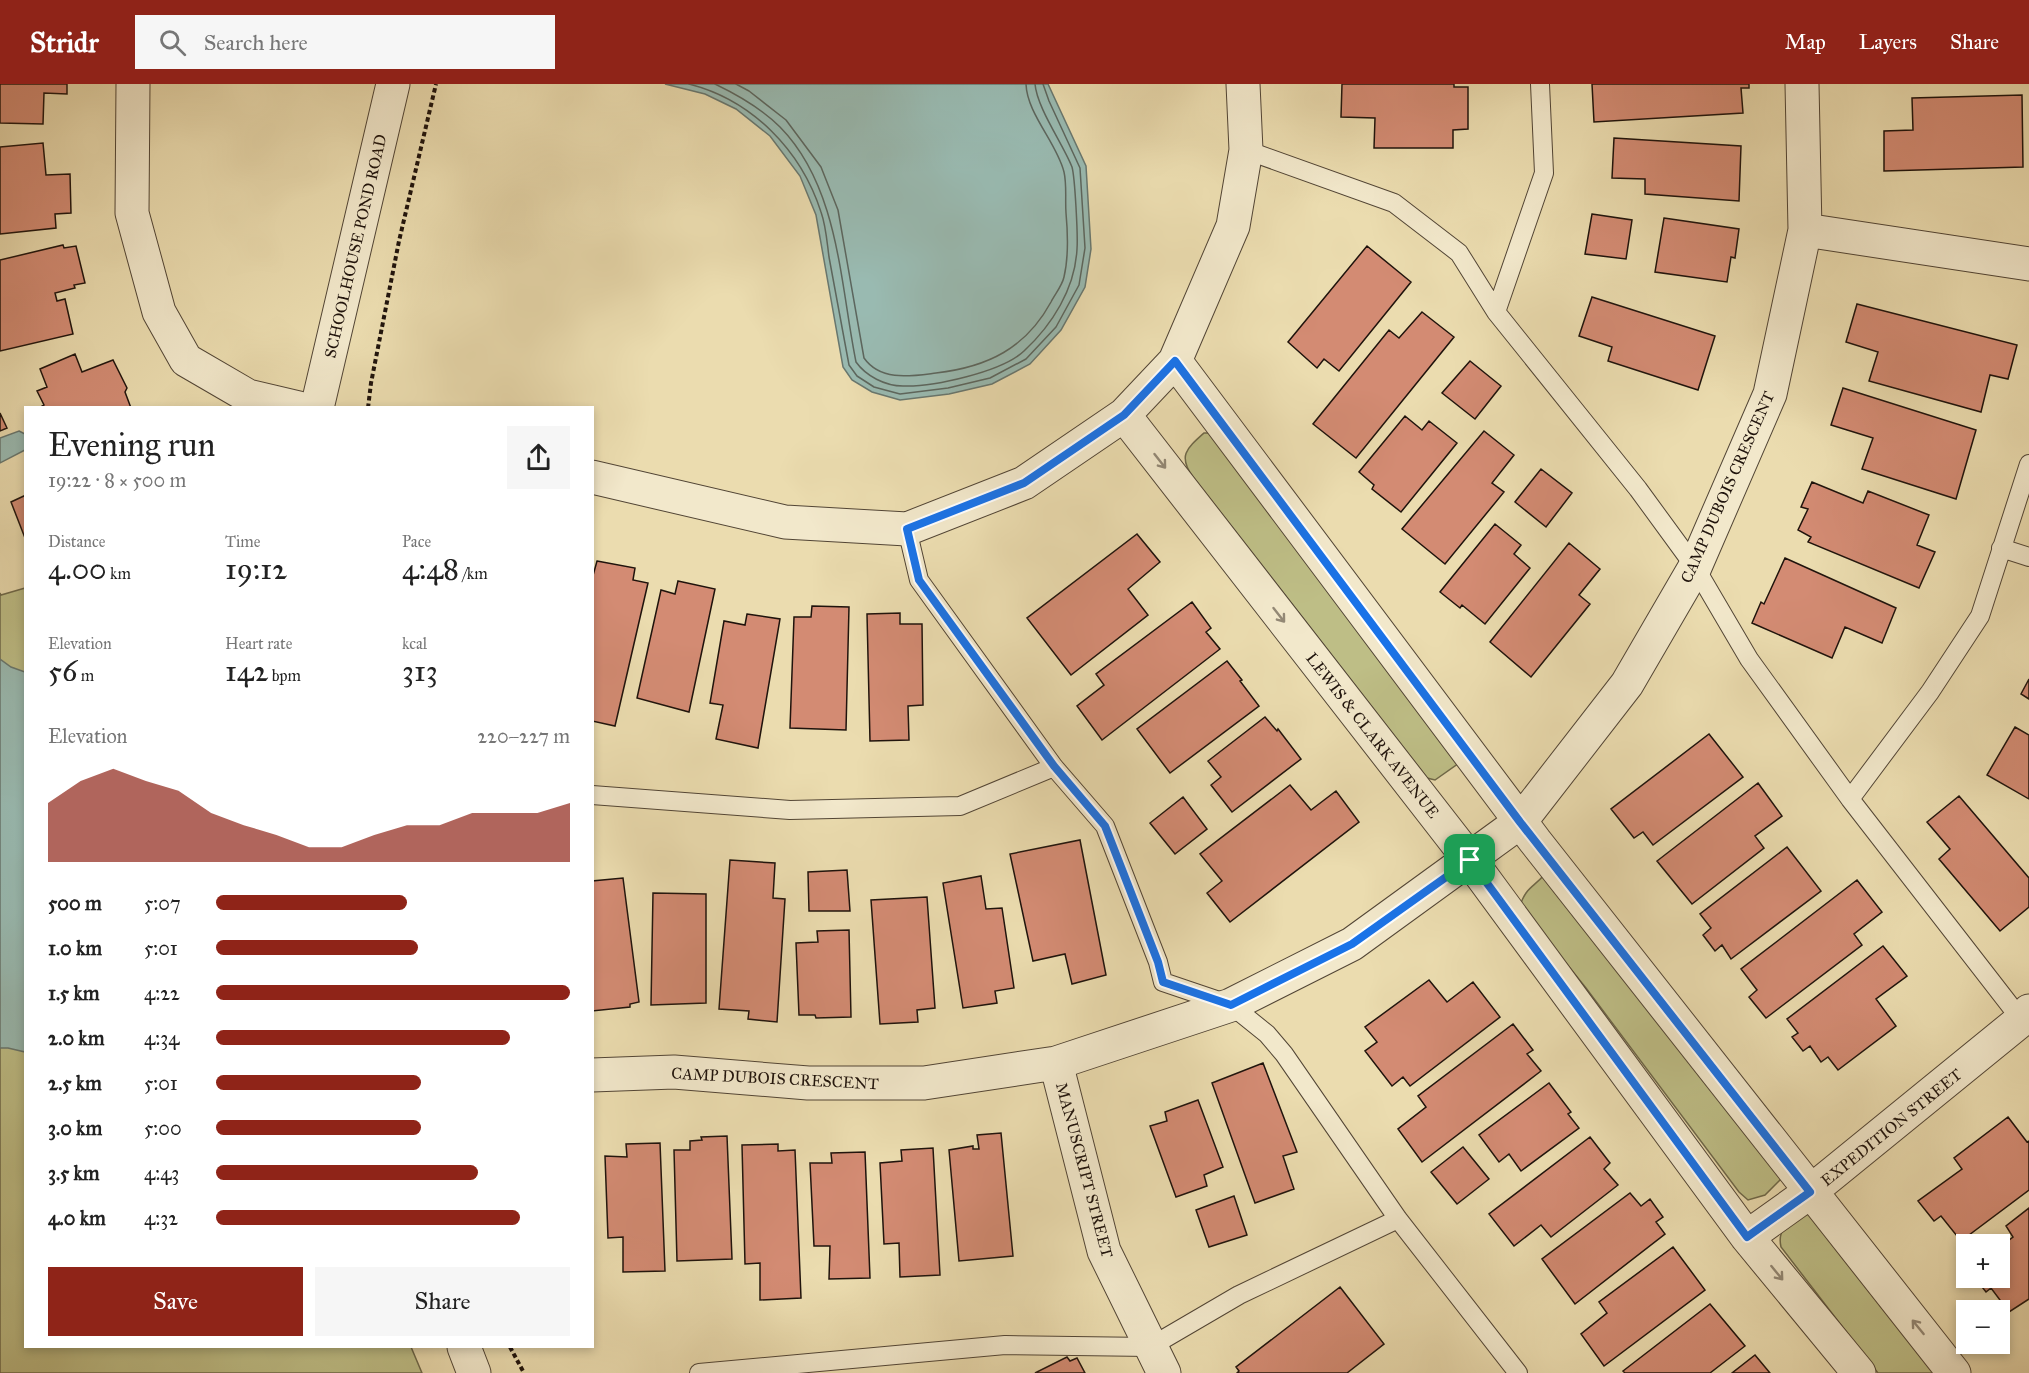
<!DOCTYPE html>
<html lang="en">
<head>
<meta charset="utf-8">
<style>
  :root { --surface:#fff; --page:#f6f6f6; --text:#222; --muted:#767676; --accent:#8f2418 }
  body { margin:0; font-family:"IM FELL Great Primer",serif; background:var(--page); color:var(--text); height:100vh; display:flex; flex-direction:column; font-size:22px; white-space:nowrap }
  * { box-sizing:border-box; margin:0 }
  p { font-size:20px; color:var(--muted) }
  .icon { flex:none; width:33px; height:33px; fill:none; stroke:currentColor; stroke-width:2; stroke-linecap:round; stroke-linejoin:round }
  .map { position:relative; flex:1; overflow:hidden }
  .details { position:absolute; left:24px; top:322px; width:570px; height:942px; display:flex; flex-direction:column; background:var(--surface); border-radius:0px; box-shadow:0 3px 9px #0003 }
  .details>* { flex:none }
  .controls { position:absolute; left:1956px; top:1150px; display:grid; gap:12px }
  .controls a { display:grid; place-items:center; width:54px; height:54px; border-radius:0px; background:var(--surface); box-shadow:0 3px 9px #0003; font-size:30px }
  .pin { position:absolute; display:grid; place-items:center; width:51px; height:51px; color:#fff; margin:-26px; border-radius:12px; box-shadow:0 3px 9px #0006 }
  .round { display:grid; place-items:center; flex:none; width:63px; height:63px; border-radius:0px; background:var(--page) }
  .overview { display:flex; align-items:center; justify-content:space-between; height:102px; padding:0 24px }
  h1 { font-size:33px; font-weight:600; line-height:45px }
  .metrics { display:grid; grid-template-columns:repeat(3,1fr); gap:9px; height:102px; padding:6px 24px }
  .metrics div { display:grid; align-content:center }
  .metrics b { font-size:30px; font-weight:600 }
  .metrics small { font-size:16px; font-weight:400 }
  .metrics p { font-size:16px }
  .chart { height:168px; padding:12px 24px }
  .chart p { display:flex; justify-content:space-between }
  .chart svg { width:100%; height:108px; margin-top:6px; fill:var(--accent); opacity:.7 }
  .action { display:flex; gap:12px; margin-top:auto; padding:12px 24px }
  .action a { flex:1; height:69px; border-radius:0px; background:var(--accent); color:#fff; font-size:24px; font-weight:600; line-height:69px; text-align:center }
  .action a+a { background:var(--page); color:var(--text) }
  ul { padding:0 24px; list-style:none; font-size:20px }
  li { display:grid; grid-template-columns:96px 72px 1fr; align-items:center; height:45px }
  li i { height:15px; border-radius:8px; background:var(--accent) }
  header { display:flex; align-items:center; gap:36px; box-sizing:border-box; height:84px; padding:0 30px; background:var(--accent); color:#fff }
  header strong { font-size:28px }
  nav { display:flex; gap:33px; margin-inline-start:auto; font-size:21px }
  .search { width:420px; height:54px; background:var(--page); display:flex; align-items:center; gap:15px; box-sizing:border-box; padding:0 21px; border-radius:0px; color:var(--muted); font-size:22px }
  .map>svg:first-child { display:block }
</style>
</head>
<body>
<header>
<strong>Stridr</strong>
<div class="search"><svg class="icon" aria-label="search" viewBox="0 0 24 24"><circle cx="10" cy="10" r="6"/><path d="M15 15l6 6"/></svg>Search here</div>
<nav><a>Map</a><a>Layers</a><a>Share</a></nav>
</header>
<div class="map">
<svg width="2029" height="1289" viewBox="0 0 2029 1289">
  <rect width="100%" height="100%" fill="#ebdcaf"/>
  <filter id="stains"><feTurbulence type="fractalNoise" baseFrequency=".00333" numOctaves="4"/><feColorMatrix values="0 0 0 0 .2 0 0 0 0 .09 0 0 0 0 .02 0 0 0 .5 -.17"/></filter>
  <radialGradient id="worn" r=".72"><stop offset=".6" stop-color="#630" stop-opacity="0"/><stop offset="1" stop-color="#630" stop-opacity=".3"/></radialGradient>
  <path fill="#bebe86" stroke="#6e6849" stroke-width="1.5" d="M1204,349H1209L1459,679L1435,696L1427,694L1193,393C1178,372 1186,365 1204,349Z
    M25,504L26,1263H411L422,1289H0V509L1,511Z
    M1544,791L1782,1094L1765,1111L1748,1116L1739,1108L1586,904L1520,822C1526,803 1533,804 1544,791Z
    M1809,1127L1938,1289H1878L1781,1163C1776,1141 1794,1137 1809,1127Z"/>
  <path fill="#99bab1" stroke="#68776f" stroke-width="1.5" d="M665,0H1048L1086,82L1091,165L1085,203L1061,246L1030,280L992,300L949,310L900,316L872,308L852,296L843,283L816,131L800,92L770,52L736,25L705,10Z
    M19,347L25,350V366L0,379V354Z
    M0,575L11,583L25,588V968L8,964H0Z"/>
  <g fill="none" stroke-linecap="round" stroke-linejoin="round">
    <path stroke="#5c665e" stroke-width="1.5" d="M689,0C752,16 801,66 821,128C826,142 827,158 829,173C836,209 842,245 849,281L857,292L874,303L900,310L948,304L990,294L1026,275L1056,243L1079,201L1085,164L1080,84L1049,17L1043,0
      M715,0C738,11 761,24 780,43C839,103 840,199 856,278C866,292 885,302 903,302C933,303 1002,288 1024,267C1052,241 1075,205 1077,165C1078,152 1075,94 1072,83C1063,60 1037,24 1035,0
      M736,0L749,7L786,36L821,83L838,126L864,274C881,298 912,292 936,289C988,283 1026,264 1051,218C1055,210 1062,202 1064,193C1069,172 1068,151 1066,129C1065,116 1067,101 1064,88C1057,59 1027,30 1026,0"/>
  </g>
  <path fill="#d38b73" stroke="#1f130c" stroke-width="1.5" d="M0,0H67V10L44,9L43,40L0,39Z
    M1342,0H1454V3H1468V45L1453,46V64H1374L1375,34L1341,33Z
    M1592,0H1749V4H1741L1743,29L1594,38Z
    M2022,11L2023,83L1884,87V47L1913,46L1912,14Z
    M1614,54L1741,62L1739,117L1645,110V95L1612,94Z
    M43,59L46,91L70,90L71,129L55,130L56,144L0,150V63Z
    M1592,130L1632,136L1626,175L1585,170Z
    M1664,134L1739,145L1735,174L1731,173L1727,198L1655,188Z
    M63,161L64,164L76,162L85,199L74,201L75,204L55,209L57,217L65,215L73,250L0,267V176Z
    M1367,162L1411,198L1339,287L1324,275L1317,284L1288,258Z
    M1592,213L1715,252L1698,306L1608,277L1612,263L1579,252Z
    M1857,220L2017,261L2008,295L1990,291L1981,328L1869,297L1878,268L1846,258Z
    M1422,228L1454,253L1356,374L1313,340L1389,246L1399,254Z
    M75,270L82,288L113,276L127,304L125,308L131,324H39L44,321L37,307L47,303L40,285Z
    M1470,277L1501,302L1475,335L1442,309Z
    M1843,304L1976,346L1956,415L1862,385L1873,354L1831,341Z
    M0,329L7,344L0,347Z
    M1405,332L1422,346L1429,337L1457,359L1401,428L1372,405L1374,401L1359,388Z
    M1484,347L1514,371L1492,399L1504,408L1445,480L1402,445Z
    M1541,385L1572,409L1546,443L1515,418Z
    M1812,398L1863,419L1868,407L1929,431L1917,461L1935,468L1919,504L1808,458L1811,453L1798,446L1808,425L1801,423Z
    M26,411V453L25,454L11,418Z
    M1495,440L1521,461L1514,470L1530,484L1485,540L1462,521L1460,524L1440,508Z
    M1137,450L1160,478L1128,505L1148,531L1071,591L1027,534Z
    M1569,459L1600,485L1579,511L1590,520L1531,593L1490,558Z
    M1785,474L1896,524L1882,559L1845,543L1832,574L1752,539L1761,518L1764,520Z
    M597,477L635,484L633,496L648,499L615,642L592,637V495Z
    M678,497L715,505L689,628L637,614L661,506L675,510Z
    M1192,518L1211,544L1206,548L1220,565L1102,656L1077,622L1104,601L1096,590Z
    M812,522L849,523L846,646L790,644L794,533H811Z
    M900,529V540H922L923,621L908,622L909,656L870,657L867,530Z
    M747,530L780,535L758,664L716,655L723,621L710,619L724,537L745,541Z
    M1227,577L1242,596L1240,597L1259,622L1170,689L1137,645Z
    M2029,595V615L2021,610Z
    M1265,633L1277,647L1278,645L1301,675L1232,728L1211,701L1221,693L1208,677Z
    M2015,643L2029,651V715L1987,691Z
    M1709,650L1743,693L1653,761L1643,748L1634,754L1611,725Z
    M1758,699L1782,732L1755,752L1764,764L1692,820L1657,777Z
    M1290,701L1311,726L1336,707L1359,738L1230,838L1207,809L1222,797L1200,770Z
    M1959,712L2029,794V823L2000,847L1939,775L1950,765L1927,738Z
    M1183,713L1207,745L1175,770L1150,739Z
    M1080,756L1106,891L1072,900L1065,870L1033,877L1010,770Z
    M1787,763L1821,807L1731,875L1722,861L1715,867L1703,851L1711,844L1700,830Z
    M730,776L775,779L773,814L785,815L777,938L748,935L749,927L719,925Z
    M847,786L850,827H809L808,788Z
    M981,792L986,825L1002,824L1014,904L995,907L997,919L963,924L943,799Z
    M623,794L639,918L630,920V923L592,927V797Z
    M1857,796L1882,828L1854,850L1862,861L1766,934L1749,913L1757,906L1741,885Z
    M653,809L706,810V919L651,921Z
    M927,813L935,924L917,926L918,938L880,940L871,816Z
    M849,846L851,933L816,934L815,931H799L796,859L818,858L817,847Z
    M1883,862L1907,892L1876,915L1896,942L1838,986L1828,973L1821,978L1810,962L1803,967L1792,953L1798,949L1787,935Z
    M1429,896L1447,918L1473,898L1500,933L1410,1002L1403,993L1392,1002L1365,967L1377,958L1365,943Z
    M1513,940L1533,966L1527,970L1541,987L1422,1078L1398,1045L1426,1023L1418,1012Z
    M1263,979L1297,1068L1283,1072L1294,1105L1255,1119L1212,999Z
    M1549,999L1571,1028L1568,1030L1579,1044L1521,1087L1509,1070L1499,1078L1479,1051Z
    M1198,1016L1223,1083L1204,1091L1207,1102L1176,1113L1150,1042L1167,1037L1165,1028Z
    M2008,1033L2027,1058L2029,1057V1106L1961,1157L1941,1132L1934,1137L1918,1117L1962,1085L1954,1074Z
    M1001,1049L1013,1172L959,1177L949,1066L973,1062V1065H979L977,1051Z
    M727,1052L732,1175L677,1177L674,1066H690V1057L702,1056L701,1053Z
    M1590,1053L1610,1079L1604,1085L1618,1101L1551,1153L1541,1141L1514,1162L1489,1130Z
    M660,1059L665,1187L623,1188V1153L608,1154L605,1072L627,1073L626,1060Z
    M778,1060V1067L795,1066L801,1214L760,1216V1179L745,1180L742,1061Z
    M1463,1063L1489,1095L1457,1120L1431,1088Z
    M933,1064L940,1191L900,1193L899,1159L884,1160L880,1079L902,1077L901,1066Z
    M865,1068L870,1194L829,1195L830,1162H814L810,1079H832L831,1069Z
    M1630,1109L1641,1122L1650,1115L1663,1133L1656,1138L1665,1150L1575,1220L1542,1175Z
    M1234,1112L1247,1151L1209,1163L1196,1126Z
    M2029,1124V1215L2009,1228L1991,1204L1986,1208L1975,1194H2000V1163L2013,1153L2006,1142Z
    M1673,1163L1705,1206L1604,1282L1581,1250L1607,1229L1599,1218Z
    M1340,1203L1384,1260L1347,1289H1237L1239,1287L1236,1283Z
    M1710,1220L1745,1262L1710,1289H1625L1623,1287Z
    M1755,1271L1770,1289H1732Z
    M1067,1273L1070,1277L1077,1274L1085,1289H1035Z"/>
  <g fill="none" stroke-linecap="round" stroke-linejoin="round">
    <g stroke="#524535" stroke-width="20">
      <path id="service" d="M1246,66L1394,119L1459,169L1496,228L1638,405L1695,483L1749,575L1850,715L2026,942
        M1496,228L1544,89L1540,0
        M907,445L919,496L1054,683L1105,742L1158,878L1163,898L1231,921L1267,950L1284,970L1398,1135L1518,1289
        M2001,464L2029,473
        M592,711L790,726L960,722L1054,683
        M1850,715L1930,608L1980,532L2029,380
        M699,1289L1005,1261L1150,1263L1239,1211L1398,1135"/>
    </g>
    <g stroke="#524535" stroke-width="35">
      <path id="minor" d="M133,0L132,129L159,228L186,276L248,312L299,324
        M1805,146L2029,180
        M1175,277L1535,757L1954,1289
        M1124,331L1470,776L1747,1153L1859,1289
        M592,393L785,438L907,445L1024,399L1124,331L1175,277L1233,142L1246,66L1243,0
        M1056,979L1104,1167L1164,1289
        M592,991L674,988L808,999H924L1056,979L1231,921L1352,860L1520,738L1627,600L1695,483L1770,310L1805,146L1802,0
        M1747,1153L1810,1108L2020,937L2029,927"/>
    </g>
    <g stroke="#524535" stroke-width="35">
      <path id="tertiary" d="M317,324L393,0
        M464,1263L474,1289"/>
    </g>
    <path stroke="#1f130c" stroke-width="4" stroke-dasharray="4.5 3" stroke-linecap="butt" d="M368,324L371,299L399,157L436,0
      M510,1263L524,1289"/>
    <use href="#service" stroke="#f2e8cb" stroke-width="18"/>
    <use href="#minor" stroke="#f2e8cb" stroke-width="33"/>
    <use href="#tertiary" stroke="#f2e8cb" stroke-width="33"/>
  </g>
  <defs><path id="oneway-shaft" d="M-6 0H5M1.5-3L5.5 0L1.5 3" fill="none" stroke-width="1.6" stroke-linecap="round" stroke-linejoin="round" transform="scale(1.5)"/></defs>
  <g stroke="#938875">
    <use href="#oneway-shaft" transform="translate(1160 377) rotate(52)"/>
    <use href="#oneway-shaft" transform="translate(1279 531) rotate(52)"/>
    <use href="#oneway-shaft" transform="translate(1777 1189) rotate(51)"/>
    <use href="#oneway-shaft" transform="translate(1918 1243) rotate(-129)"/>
  </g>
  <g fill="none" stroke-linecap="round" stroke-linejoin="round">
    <g stroke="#fff" stroke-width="12">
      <path id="route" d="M1175,277L1520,738L1810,1108L1747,1153L1470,776L1352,860L1231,921L1163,898L1158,878L1105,742L1054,682L919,496L907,445L1024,399L1124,331Z"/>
    </g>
    <use href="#route" stroke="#1a73e8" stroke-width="8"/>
  </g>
  <g text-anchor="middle" stroke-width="6" stroke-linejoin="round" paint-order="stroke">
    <g font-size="16" fill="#1f130c" stroke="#f2e8cb">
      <text transform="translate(355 162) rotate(-77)" y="6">SCHOOLHOUSE POND ROAD</text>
      <text transform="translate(1727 403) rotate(-66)" y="6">CAMP DUBOIS CRESCENT</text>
      <text transform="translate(1373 651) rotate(52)" y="6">LEWIS &amp; CLARK AVENUE</text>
      <text transform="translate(775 994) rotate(3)" y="6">CAMP DUBOIS CRESCENT</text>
      <text transform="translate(1891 1043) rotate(-39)" y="6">EXPEDITION STREET</text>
      <text transform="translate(1085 1086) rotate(75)" y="6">MANUSCRIPT STREET</text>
    </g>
  </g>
  <rect width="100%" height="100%" filter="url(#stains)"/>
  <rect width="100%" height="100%" fill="url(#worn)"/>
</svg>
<div class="controls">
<a>+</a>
<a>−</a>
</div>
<div class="pin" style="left:1470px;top:776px;background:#1e9e55"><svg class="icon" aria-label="arrive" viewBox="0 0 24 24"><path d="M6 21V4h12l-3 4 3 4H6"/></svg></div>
<section class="details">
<div class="overview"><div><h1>Evening run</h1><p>19:22 · 8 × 500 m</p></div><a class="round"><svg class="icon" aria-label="share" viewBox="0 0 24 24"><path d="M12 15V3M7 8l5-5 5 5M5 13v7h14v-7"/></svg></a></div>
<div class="metrics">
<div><p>Distance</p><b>4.00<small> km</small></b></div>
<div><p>Time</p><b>19:12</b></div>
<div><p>Pace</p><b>4:48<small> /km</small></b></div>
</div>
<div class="metrics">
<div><p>Elevation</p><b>56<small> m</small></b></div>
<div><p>Heart rate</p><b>142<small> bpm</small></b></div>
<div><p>kcal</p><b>313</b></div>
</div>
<div class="chart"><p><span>Elevation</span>220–227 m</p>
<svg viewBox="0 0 160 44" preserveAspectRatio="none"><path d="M0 44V20L10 11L20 6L30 11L40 15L50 24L60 29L70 33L80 38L90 38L100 33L110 29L120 29L130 24L140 24L150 24L160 20V44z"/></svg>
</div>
<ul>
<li><b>500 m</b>5:07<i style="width:54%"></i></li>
<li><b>1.0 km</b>5:01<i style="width:57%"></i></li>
<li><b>1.5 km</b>4:22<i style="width:100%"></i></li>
<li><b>2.0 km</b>4:34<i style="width:83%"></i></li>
<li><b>2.5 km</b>5:01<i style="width:58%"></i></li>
<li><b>3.0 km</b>5:00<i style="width:58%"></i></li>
<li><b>3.5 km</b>4:43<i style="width:74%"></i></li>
<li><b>4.0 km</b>4:32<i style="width:86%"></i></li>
</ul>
<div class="action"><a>Save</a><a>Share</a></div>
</section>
</div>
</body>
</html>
